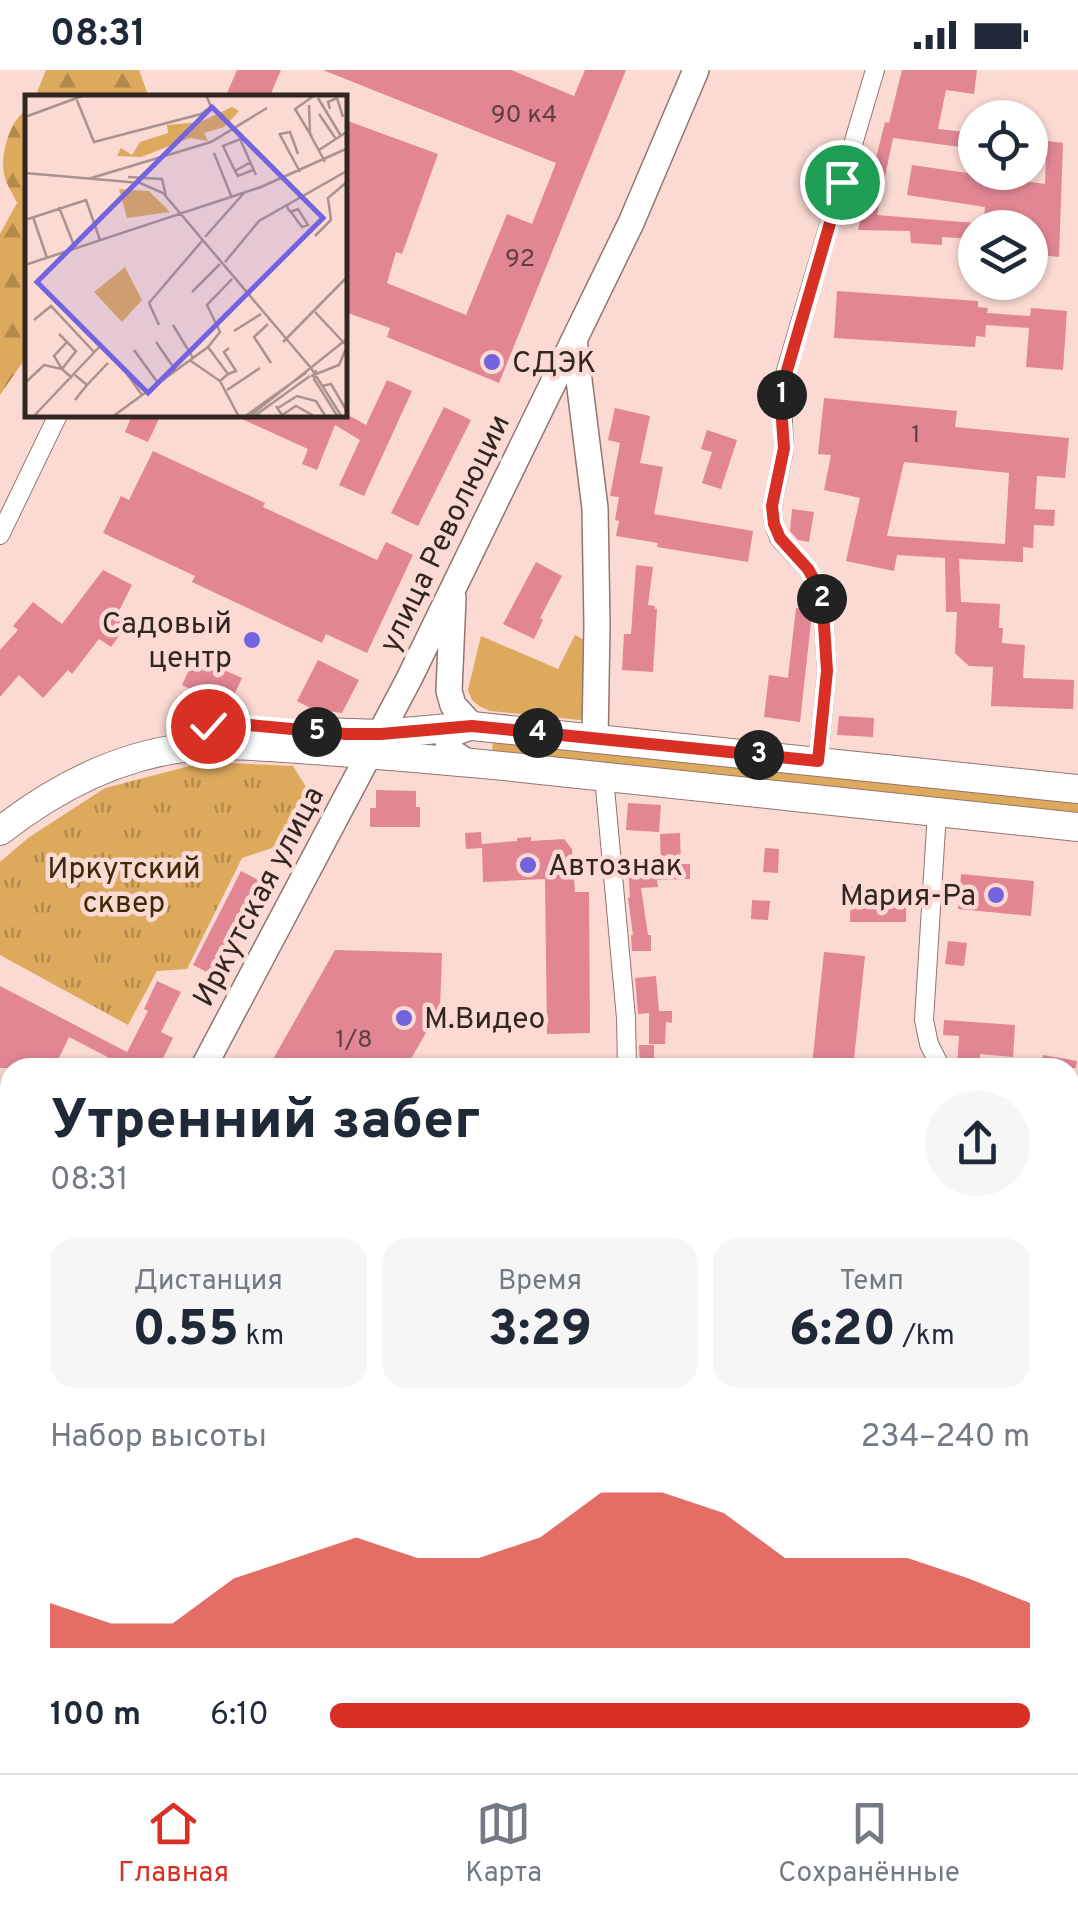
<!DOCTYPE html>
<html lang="ru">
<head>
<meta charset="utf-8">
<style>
  :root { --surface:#fff; --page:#f6f6f7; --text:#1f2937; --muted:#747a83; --line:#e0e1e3; --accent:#d93025 }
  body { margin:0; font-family:Overpass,sans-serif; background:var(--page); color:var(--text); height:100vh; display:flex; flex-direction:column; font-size:38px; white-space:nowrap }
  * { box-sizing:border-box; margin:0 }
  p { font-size:32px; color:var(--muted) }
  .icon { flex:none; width:55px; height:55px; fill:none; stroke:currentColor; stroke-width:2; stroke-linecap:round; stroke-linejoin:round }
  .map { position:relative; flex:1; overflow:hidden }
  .sheet { position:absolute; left:0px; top:988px; width:1080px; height:718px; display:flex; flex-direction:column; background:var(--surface); border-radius:30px 30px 0 0; box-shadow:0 2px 8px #0004 }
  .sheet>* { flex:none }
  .buttons { position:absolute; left:958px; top:30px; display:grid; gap:20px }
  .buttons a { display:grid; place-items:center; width:90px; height:90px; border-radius:50%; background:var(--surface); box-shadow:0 2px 8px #0004; font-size:50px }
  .pin { position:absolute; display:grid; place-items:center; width:85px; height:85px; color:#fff; margin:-42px; border:5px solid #fff; border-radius:50%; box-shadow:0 2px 10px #0007 }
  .km { position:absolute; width:50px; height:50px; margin:-25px; border-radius:50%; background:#222; color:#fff; font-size:28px; line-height:50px; text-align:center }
  .round { display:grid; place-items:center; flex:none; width:105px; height:105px; border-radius:52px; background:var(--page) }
  .overview { display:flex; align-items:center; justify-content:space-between; height:170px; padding:0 50px }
  h1 { font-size:55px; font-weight:800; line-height:75px }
  .metrics { display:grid; grid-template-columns:repeat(3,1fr); gap:15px; height:170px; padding:10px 50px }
  .metrics div { display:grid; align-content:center; border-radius:25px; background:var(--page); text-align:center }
  .metrics b { font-size:50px; font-weight:800 }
  .metrics small { font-size:28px; font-weight:400 }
  .metrics p { font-size:28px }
  .chart { height:280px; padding:20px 50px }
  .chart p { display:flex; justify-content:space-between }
  .chart svg { width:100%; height:180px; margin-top:10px; fill:var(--accent); opacity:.7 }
  ul { padding:0 50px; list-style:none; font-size:32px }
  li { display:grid; grid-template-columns:160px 120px 1fr; align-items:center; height:75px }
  li i { height:25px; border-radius:12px; background:var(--accent) }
  .status { display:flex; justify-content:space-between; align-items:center; height:70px; padding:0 50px; background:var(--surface); direction:ltr }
  .status svg { height:28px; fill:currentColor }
  .dock { display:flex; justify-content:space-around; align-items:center; height:140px; border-top:2px solid var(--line); background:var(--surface); font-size:28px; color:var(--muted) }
  .dock a { display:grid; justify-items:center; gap:5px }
  .dock .on { color:var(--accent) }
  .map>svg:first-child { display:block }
</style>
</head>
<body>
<div class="status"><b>08:31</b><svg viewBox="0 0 49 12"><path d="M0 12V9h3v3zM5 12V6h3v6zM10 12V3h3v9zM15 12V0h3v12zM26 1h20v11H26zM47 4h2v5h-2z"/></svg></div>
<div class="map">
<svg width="1078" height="1703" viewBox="0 0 1078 1703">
  <defs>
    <pattern id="forest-firs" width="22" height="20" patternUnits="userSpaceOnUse" patternTransform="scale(2.5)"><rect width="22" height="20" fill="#dda95d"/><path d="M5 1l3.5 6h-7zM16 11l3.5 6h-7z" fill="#b4894c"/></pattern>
    <pattern id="park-tufts" width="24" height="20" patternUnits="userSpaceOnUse" patternTransform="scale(2.5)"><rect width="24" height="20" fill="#dda95d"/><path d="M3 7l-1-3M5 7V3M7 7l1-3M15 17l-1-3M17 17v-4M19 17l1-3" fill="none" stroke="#b4894c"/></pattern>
  </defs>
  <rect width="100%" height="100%" fill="#fadad3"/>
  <path fill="#dda95d" d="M575,565L586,571L590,651L490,641L479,636L472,630L468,620L481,566L558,599Z
    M493,669L1078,729V744L492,684Z"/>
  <path fill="url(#forest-firs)" d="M46,0H139L149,27H35Z
    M27,40V286L0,325V164L17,133C13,124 6,114 4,104C0,85 10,49 27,40Z"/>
  <path fill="url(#park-tufts)" d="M205,692L293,696L308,720L281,775L242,788L187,899L157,901L128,955L0,885V792L28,768L105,718Z"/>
  <path fill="#e28694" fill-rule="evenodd" d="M237,0H281L269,28H225Z
    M323,0H511L574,26L585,0H626L499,313L387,267L390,258L345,242V50L438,84L402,184L396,182L387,213L466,245L507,144L532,154L556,93Z
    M902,0H977L974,24L946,20L938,59L975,63V79L893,68L877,145L975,153V169L942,167V175L911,173L910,161L858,160L885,52L889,53Z
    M1034,69L1063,73L1059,187L1030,184V158H983L985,137L907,125L912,95L1045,114L1046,84L1033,82Z
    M837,221L978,231V237L988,238L987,243L1030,246L1031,238L1067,241L1063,300L1026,297L1029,258L986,255L985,267L976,266L975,277L834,268Z
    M387,310L412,321L364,426L339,415L360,370L335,355L317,400L302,394L308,379L233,345H348L366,355Z
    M824,328L957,341L955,357L1069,368L1065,408L1037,406L1035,439L1055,440L1054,456L1034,455L1033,478L1023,477V492L959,489L961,532L1000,534L999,558H1003L1002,573L1025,575L1023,608L1074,610L1073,639L991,636L993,597L969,596L955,583L957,542H946L945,488L897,485L894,501L846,491L860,428L824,420L831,385L818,384ZM904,392L1009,403L1005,474L887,466Z
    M444,337L471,350L418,456L391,443Z
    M615,338L650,346L640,393L663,397L654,444L753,461L748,492L657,477L658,473L616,466L619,451L615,450L619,427L610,426L620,373L608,370Z
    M132,345H150L159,349L148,372L125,362Z
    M707,360L737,370L721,419L702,413L712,382L701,379Z
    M153,381L265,433L263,437L377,490L386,472L413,485L367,583L326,564L322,573L192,512L195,506L103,463L121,426L129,430Z
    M792,439L814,442L809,472L798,470L790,461Z
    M536,492L562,506L540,548L543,550L534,569L503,554Z
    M636,495L653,497L648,535L655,536V539H657L653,602L622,600L624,564H631Z
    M103,500L132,515L119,541L123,544L119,566L111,577L99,569L72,604L68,600L43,628L19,605L0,627V580L18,560L13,556L33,532L62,554Z
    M796,538L810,539L811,552L800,652L764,647L769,605L788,608Z
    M195,587L242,608L229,636L182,615Z
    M318,590L359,610L342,643L312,639L297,631Z
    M839,646L874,648L873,667L837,665Z
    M376,720L416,721V737H420V757H370V738H376Z
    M628,733L661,735L659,762L626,760Z
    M481,762L482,777V774L517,771V768L531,767V771L564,769L572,779L575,822H589L590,963L547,964L545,809L483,812L482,778L466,779L465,763Z
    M680,763L681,794H690V809L657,810L658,817L641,818L648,865H651V881H632L631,865H633L628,828L630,827L628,794L661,793L660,764Z
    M765,778L779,779L778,803L763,802Z
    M241,801L266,814L219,908L193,895Z
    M961,804L1034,811L1031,846L958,839Z
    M851,816H906V852H850Z
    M752,830L770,831L768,850L751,849Z
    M948,871L967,873L964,896L945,894Z
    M335,880L442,883L440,938L406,998H268Z
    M824,882L865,886L853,998L812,995Z
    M656,906L659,941H672V953L666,952L665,974H649V943L638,944L635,908Z
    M157,911L181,922L161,962L173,968L158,998H119L121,994L69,967L54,998H0V916L127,982L148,941L144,939Z
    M944,950L1015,955L1013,987L980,984L979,998H957L959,966L943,965Z
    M639,975H654V998H640Z
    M1043,985L1077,991L1076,998H1041Z"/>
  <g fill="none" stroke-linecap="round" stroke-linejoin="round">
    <g stroke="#927670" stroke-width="20">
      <path id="street" d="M0,465L58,345
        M818,691L827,601L822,525L808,499L779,468L774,454L772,436L784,379L782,326L785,304L875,0
        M604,707L626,948L627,998
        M937,742L924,950L929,974L941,998
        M1070,1045L1078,1046
        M0,1138L10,1143
        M0,1346L10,1351
        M1070,1682L1078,1637
        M616,1703V1695
        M1066,1703L1068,1695"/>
    </g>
    <g stroke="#927670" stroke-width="28">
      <path id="secondary" d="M574,270L595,438L597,555L595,669
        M453,528L449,621L453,635L472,656L454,663L448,671L450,681L467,692
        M203,998L409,609L631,153L696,0
        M0,1395L10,1374"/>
    </g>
    <g stroke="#927670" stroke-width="30">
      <path id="primary" d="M322,662L381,664L472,656L1078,719
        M0,761C54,719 114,687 183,678C232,672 278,678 326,681C392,686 457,691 522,698C707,718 893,737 1078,757"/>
    </g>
    <use href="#street" stroke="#fff" stroke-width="18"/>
    <use href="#secondary" stroke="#fff" stroke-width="25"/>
    <use href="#primary" stroke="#fff" stroke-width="28"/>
  </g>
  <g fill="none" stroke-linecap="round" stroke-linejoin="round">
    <g stroke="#fff" stroke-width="20">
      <path id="route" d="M208,656L249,655L346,664H381L472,656L818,691L827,601L822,524L808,499L780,468L774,454L772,436L784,378L782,350L786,304L842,112"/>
    </g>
    <use href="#route" stroke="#d93025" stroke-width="12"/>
  </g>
  <g fill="#7363de" stroke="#fadad3" stroke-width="4">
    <circle cx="492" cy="292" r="10"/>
    <circle cx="252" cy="570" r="10"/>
    <circle cx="528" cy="795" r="10"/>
    <circle cx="996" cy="825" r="10"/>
    <circle cx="404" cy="948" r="10"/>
  </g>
  <g text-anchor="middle" stroke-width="9" stroke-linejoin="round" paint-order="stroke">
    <g font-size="25" fill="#5e3e3f">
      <text x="524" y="52">90 к4</text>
      <text x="520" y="196">92</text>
      <text x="916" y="372">1</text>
      <text x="354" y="977">1/8</text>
    </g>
    <g font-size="30" fill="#322623" stroke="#fadad3" text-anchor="start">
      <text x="512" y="302">СДЭК</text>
      <text x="232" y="563" text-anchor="end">Садовый<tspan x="232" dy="34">центр</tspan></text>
      <text x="548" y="805">Автознак</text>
      <text x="976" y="835" text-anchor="end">Мария-Ра</text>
      <text x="424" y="958">М.Видео</text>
    </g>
    <g font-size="30" fill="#322623" stroke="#fadad3">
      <text transform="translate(444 463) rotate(-64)" y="10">улица Революции</text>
      <text transform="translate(258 826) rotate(-62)" y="10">Иркутская улица</text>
    </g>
    <g font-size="30" fill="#3f2907" stroke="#fadad3">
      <text x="124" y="808">Иркутский<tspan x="124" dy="34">сквер</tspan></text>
    </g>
  </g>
  <g transform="translate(25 25)">
    <rect width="322" height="322" fill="#fadad3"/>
    <path d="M207,12L214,16L199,32L179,38L183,46L165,43L116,62L92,61L96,53L107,60L115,47L143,38L142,30L175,27ZM100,172L117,205L97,227L69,197Z" fill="#dda95d"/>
    <path d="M94,94L124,96L145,117L102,123Z" fill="#dda95d"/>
    <path fill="none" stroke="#aa928d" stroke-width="2.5" d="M51,3L69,47L176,19L186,12L181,0M293,3L316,41M284,10L285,39L300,67M305,14L303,7L312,3L318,22M294,19L311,44M0,22L60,0M254,38L275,77M255,39L265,37L273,59M287,42L270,14L290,0M294,55L323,36M189,58L207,103M226,67L210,76L213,81L228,75M210,76L198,51L215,44L231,80M0,78L115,88L138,98L286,273L317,322M103,82L137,84L141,101M63,84L186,47L242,13M262,110L263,114L266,117L277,132L283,130L273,114L265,117M34,112L50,153M8,122L22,163M0,125L61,105L75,145M290,141L306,125L303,103L323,86M180,142L219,98M200,167L234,126L320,77M0,170L236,92L323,53M167,197L195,169M290,217L321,250M198,221L221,201M9,225L26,211L69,257M243,229L229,242L246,268M134,230L124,208L177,146M148,230L168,263M209,236L236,219M34,239L51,256L37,274L47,283M131,247L151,276M258,247L323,181M183,252L203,279L195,286M109,255L133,288M166,266L195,286L214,322M97,272L117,300M37,274L29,261L42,247M291,275L289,284L313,322M203,279L211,276L199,257L204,253M50,280L62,290L50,305M286,281L314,270L323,249M0,288L19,270L37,274M62,290L83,268M297,291L306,289L323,318M202,295L235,273M251,311L257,320L271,311L291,322M253,313L272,301L291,306L301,322M8,322L77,249M87,322L183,252L195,237L182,210L207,184M219,322L282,277M224,322L323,243M228,322L285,281"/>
    <path fill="#7363de" fill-opacity="0.15" stroke="#7363de" stroke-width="5" d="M187,12L298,123L123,298L12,187Z"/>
    <rect width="322" height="322" fill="none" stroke="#322623" stroke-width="5"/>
  </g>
</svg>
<div class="buttons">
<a><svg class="icon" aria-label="locate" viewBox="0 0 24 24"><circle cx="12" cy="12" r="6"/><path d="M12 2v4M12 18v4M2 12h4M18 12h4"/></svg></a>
<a><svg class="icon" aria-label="layers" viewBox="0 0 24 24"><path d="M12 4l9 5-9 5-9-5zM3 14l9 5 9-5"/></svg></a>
</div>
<div class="pin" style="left:842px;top:112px;background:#1e9e55"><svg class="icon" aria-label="arrive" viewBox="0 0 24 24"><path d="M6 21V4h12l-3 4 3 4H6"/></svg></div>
<div class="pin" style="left:208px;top:656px;background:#d93025"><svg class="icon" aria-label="check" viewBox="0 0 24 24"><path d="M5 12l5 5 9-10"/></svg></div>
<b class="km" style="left:782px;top:325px">1</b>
<b class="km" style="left:822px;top:529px">2</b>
<b class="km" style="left:759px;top:685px">3</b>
<b class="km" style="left:538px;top:663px">4</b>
<b class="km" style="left:317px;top:662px">5</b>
<section class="sheet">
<div class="overview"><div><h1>Утренний забег</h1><p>08:31</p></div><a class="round"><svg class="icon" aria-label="share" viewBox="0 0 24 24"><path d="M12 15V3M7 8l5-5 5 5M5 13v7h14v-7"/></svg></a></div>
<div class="metrics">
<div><p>Дистанция</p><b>0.55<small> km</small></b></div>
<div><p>Время</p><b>3:29</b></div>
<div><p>Темп</p><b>6:20<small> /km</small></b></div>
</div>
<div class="chart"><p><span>Набор высоты</span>234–240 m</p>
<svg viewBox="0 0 160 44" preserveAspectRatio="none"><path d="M0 44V33L10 38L20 38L30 27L40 22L50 17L60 22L70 22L80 17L90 6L100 6L110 11L120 22L130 22L140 22L150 27L160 33V44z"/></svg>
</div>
<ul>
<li><b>100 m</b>6:10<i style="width:100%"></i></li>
</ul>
</section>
</div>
<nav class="dock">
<a class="on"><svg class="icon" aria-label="home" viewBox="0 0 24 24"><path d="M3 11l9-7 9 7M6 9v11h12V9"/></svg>Главная</a>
<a><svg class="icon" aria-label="map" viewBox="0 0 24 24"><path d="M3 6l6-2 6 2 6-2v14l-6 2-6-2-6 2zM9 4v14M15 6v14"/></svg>Карта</a>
<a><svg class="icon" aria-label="saved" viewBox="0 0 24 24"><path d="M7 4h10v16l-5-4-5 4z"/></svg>Сохранённые</a>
</nav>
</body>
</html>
